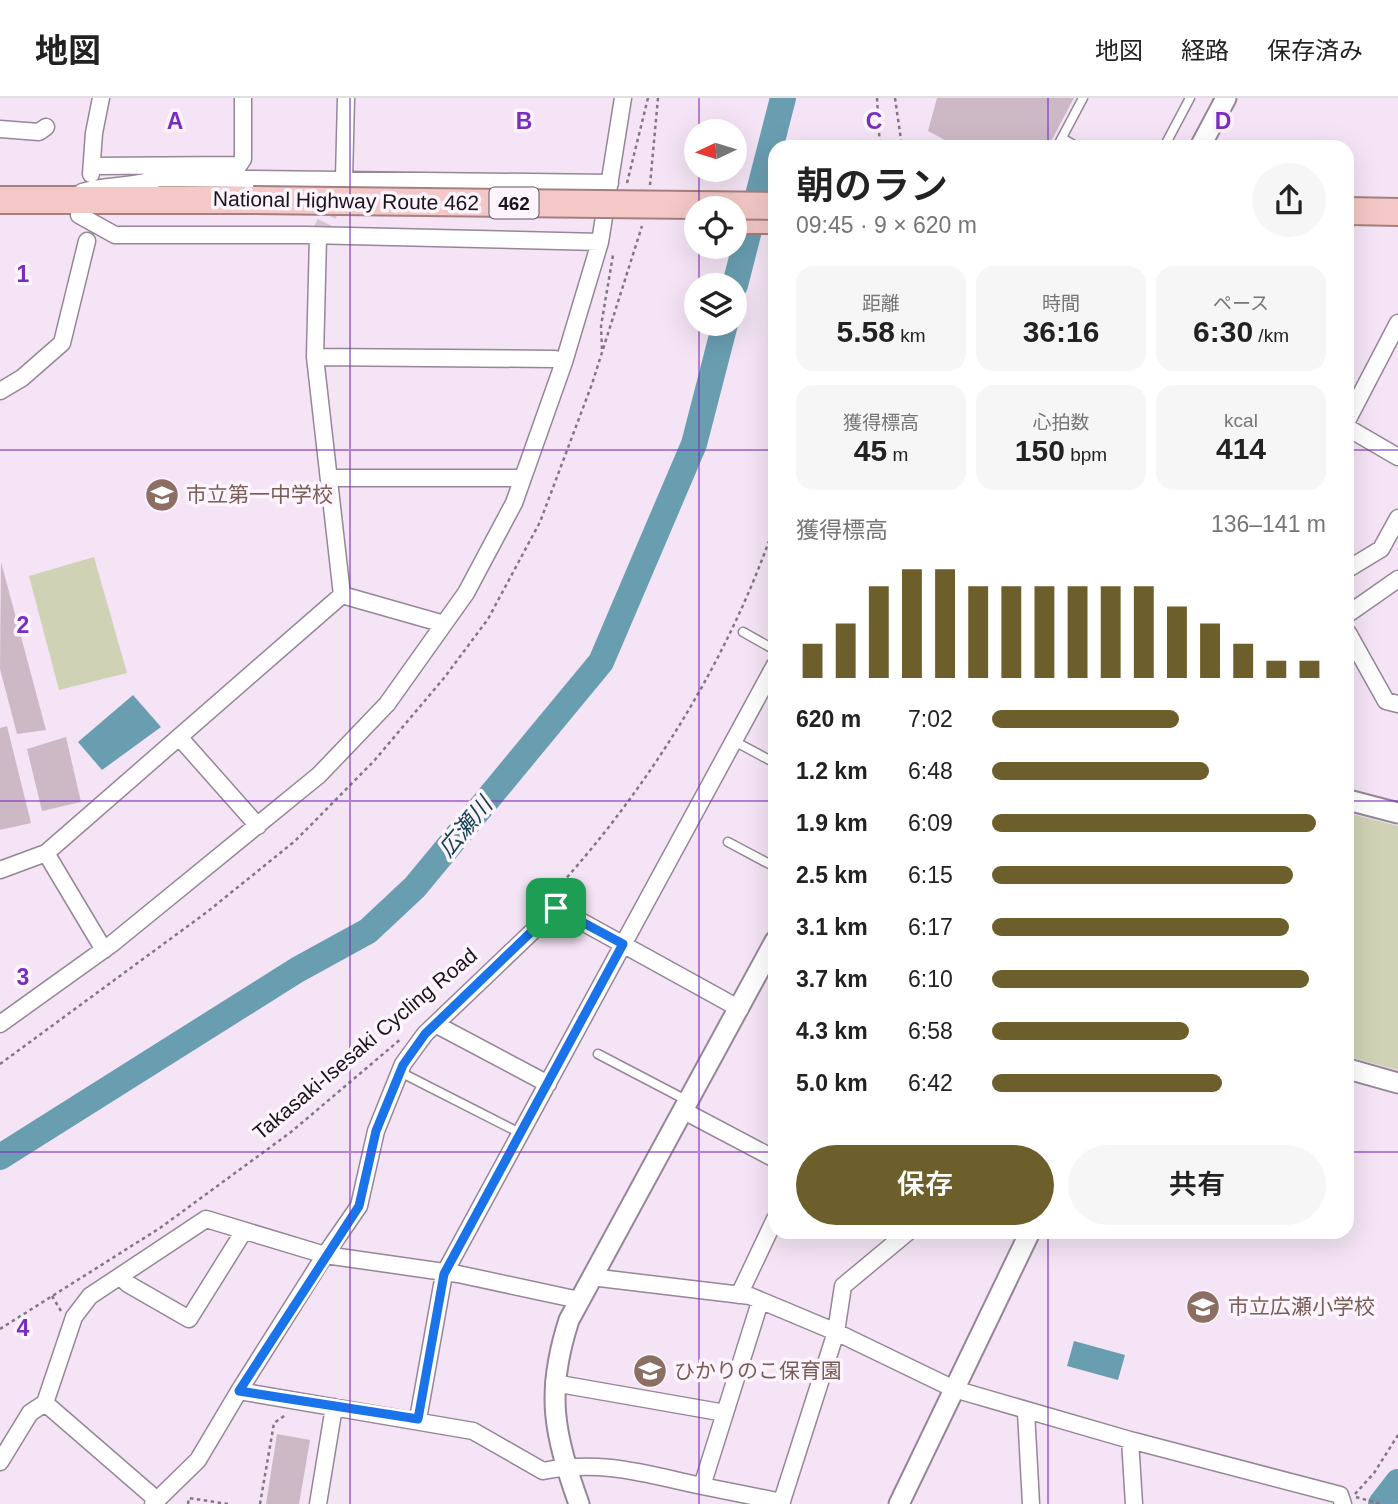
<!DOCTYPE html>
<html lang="ja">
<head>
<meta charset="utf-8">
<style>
  :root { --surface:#fff; --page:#f6f6f6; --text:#222; --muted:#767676; --line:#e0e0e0; --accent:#6d5f2c }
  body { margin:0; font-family:Helvetica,"Noto Sans JP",sans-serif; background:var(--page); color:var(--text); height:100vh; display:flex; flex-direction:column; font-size:26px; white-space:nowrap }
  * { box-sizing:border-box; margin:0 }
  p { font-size:23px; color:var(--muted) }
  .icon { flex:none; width:38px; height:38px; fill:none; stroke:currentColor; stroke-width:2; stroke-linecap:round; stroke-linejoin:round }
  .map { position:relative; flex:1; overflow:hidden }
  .sheet { position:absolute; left:768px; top:42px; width:586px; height:1099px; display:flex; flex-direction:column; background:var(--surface); border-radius:21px; box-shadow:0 7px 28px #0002 }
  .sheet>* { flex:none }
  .needle { width:46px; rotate:266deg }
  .buttons { position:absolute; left:684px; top:21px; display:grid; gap:14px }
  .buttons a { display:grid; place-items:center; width:63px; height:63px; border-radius:50%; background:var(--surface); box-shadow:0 7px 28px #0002; font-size:35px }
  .pin { position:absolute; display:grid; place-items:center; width:60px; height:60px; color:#fff; margin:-30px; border-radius:14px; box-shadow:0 4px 10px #0006 }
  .round { display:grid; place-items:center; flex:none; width:74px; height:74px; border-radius:37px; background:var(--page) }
  .headline { display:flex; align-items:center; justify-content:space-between; height:119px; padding:0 28px }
  h1 { font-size:38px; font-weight:600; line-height:52px }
  .metrics { display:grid; grid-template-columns:repeat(3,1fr); gap:10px; height:119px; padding:7px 28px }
  .metrics div { display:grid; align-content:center; border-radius:18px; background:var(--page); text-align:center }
  .metrics b { font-size:30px; font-weight:600 }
  .metrics small { font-size:19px; font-weight:400 }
  .metrics p { font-size:19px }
  .chart { height:196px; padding:14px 28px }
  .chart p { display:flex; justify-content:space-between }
  .chart svg { width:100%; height:126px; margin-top:7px; stroke:var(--accent); stroke-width:6 }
  .cta { display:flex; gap:14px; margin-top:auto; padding:14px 28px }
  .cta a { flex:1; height:80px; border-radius:42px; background:var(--accent); color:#fff; font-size:28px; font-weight:600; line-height:80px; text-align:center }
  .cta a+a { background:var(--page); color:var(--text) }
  ul { padding:0 28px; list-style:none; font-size:23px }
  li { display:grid; grid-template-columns:112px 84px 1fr; align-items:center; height:52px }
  li i { height:18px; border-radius:9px; background:var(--accent) }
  header { display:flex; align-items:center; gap:42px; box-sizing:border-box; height:98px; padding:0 35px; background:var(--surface); border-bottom:2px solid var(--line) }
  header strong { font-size:33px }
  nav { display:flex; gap:38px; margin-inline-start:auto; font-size:24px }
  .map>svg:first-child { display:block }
</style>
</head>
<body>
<header>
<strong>地図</strong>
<nav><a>地図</a><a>経路</a><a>保存済み</a></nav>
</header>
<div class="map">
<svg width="1398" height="1406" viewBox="0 0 1398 1406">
  <rect width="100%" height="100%" fill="#f4e4f5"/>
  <path fill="#cfd2b5" d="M94,459L127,575L59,592L29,478Z
    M1348,715L1398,728V972L1348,959Z"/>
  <path fill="#699eb1" d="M133,597L161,629L102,672L78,644Z
    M1074,1243L1125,1257L1118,1282L1067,1268Z"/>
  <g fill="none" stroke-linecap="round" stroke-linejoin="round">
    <path stroke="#699eb1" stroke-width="26" d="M735,187L783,0
      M0,1059L297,872L368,833L415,789L601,564L694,346L725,226
      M1381,1406L1398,1384"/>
  </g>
  <path fill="#cdb9c6" d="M937,0H1074L1048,49H958L928,33Z
    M1,464L46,632L17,636L0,571Z
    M7,628L31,725L0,732V630Z
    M66,639L81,704L42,713L27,651Z
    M277,1336L310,1342L299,1406H266Z"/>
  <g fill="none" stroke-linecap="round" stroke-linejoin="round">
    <path stroke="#d3c5d4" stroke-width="16" stroke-dasharray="16 8" stroke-linecap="butt" d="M318,139L338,97"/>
    <g stroke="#958797" stroke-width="11">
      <path id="service" d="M1062,40L1077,49
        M1057,49L1083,0
        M1164,49L1190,0
        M743,534L775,552
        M734,643L775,665
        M728,744L775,769
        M598,956L688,1003
        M400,974L522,1036"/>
    </g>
    <g stroke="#958797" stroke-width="19">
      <path id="minor" d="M0,31L39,34L46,29
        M92,68L239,67L243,61V0
        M91,76L94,35L101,0
        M344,81L346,0
        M82,94C108,86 134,90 159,80L610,85
        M79,117L115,137H307L600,144
        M318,139L315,259L342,497
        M315,259L555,261L564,264
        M0,293L22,280L62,245L87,143
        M1348,321L1398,225
        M1348,330L1398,359
        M329,380H523
        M1348,471L1381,451L1398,420
        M342,497L444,526
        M1348,516L1398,481
        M1348,535L1386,603L1398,606
        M180,640L258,728
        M46,755L104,852
        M0,772L46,755L342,497
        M0,926L113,845L319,677L387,606L466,495L514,405L564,264L600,144L623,0
        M437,927L548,986
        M684,1013L775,1061
        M120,1178L128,1186L189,1221L244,1133
        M591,1179L750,1198L836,1234L954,1291L1130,1342L1340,1397L1343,1406
        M739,1197L775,1121
        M579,1202L458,1176L325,1157L359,1108L376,1033L403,966L425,936L557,810L740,911
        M554,1285L725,1315
        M1026,1314L1031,1406
        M418,1321L444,1176L775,567
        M1130,1342L1134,1406
        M0,1364L30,1315L45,1305
        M702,1388L782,1404
        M157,1402L45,1305L74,1219L90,1198L206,1121L325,1157L239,1293
        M153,1406L198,1362L239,1293L473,1333L543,1373C600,1361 646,1376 702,1388L760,1204
        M318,1406L334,1309
        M781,1406L836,1234L843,1188L908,1134"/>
    </g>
    <g stroke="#958797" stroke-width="23">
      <path id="tertiary" d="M1200,49L1226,0
        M1348,702L1398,715
        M1348,971L1398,985
        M579,1406C554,1335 545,1296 569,1222L775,843
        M899,1406L1030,1134"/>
    </g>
    <g stroke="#a58080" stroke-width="30">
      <path id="trunk" d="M0,102H253
        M1348,113L1398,114
        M735,122H775"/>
    </g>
    <path stroke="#827883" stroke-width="2.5" stroke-dasharray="3.5 3.5" stroke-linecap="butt" d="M877,0L880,49
      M895,0L902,49
      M627,85L648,0
      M650,87L658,0
      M602,251L601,228L613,157
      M553,795C649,690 729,561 775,426
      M0,966L207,814L295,743L374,663L444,580L488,521L540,424L592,286L642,128
      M52,1198L61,1213
      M0,1231L160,1130L291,1034L402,940
      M1355,1396L1374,1375L1398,1337
      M1356,1399L1381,1406
      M188,1406L189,1400L228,1406
      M260,1406L274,1325L287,1316"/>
    <use href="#service" stroke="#fff" stroke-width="8"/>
    <use href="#minor" stroke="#fff" stroke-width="16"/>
    <use href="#tertiary" stroke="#fff" stroke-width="19"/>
    <use href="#trunk" stroke="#f3c8c6" stroke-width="26"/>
    <g stroke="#a58080" stroke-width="30" stroke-linecap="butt">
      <path id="trunk-bridge" d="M253,102L775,108"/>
    </g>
    <use href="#trunk-bridge" stroke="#f3c8c6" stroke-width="26"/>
  </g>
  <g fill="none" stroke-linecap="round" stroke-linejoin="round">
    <g stroke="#fff" stroke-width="14">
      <path id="route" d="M556,810L623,846L444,1176L418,1321L239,1293L359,1108L376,1033L403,967L425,936Z"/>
    </g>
    <use href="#route" stroke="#1a73e8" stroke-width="9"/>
  </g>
  <path fill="none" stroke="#7b2cbf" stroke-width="2" stroke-opacity="0.55" d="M350,0V1406M699,0V33M1048,0V49M699,72V110M699,149V187M699,226V1406M0,352H775M1348,352H1398M0,703H775M1348,703H1398M0,1054H775M1348,1054H1398M1048,1134V1406"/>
  <defs>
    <g id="school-disc" transform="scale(1.75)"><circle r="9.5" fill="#8d6e63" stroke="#fdf4fe"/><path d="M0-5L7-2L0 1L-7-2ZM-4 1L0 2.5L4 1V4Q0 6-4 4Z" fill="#fff"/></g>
  </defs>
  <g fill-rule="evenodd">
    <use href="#school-disc" x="162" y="397"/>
    <use href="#school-disc" x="1203" y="1209"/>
    <use href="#school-disc" x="650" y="1273"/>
  </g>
  <g text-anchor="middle" stroke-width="7" stroke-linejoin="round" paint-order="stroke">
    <rect fill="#fdf4fe" stroke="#5e585f" stroke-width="2" x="489.5" y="89.5" width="49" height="31" rx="5"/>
    <g font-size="19" font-weight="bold" fill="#1a151b">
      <text x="514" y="112">462</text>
    </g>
    <g font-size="21" fill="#1a151b" stroke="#fdf4fe">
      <text transform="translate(346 103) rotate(1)" y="7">National Highway Route 462</text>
      <text transform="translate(365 946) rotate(-40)" y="7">Takasaki-Isesaki Cycling Road</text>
    </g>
    <g font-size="21" fill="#785e54" stroke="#fdf4fe" text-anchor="start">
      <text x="186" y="404">市立第一中学校</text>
      <text x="1228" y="1216">市立広瀬小学校</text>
      <text x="674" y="1280">ひかりのこ保育園</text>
    </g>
    <g font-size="23" font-style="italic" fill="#164453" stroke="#fdf4fe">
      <text transform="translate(465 729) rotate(-50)" y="8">広瀬川</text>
    </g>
  </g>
  <g font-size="23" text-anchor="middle" font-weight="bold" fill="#7b2cbf" stroke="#fdf4fe" stroke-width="7" stroke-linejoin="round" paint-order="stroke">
    <text x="175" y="31">A</text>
    <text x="524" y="31">B</text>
    <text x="874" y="31">C</text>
    <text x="1223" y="31">D</text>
    <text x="23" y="184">1</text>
    <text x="23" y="535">2</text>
    <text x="23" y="887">3</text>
    <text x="23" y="1238">4</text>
  </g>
</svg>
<div class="buttons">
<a><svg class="needle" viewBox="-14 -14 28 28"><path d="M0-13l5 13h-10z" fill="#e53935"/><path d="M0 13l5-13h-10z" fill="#767676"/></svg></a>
<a><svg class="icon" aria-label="locate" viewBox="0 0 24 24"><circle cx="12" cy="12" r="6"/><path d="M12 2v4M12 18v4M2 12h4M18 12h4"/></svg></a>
<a><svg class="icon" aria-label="layers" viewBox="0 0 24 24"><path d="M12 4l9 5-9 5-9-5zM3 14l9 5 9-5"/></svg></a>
</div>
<div class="pin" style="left:556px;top:810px;background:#1e9e55"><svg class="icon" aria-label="arrive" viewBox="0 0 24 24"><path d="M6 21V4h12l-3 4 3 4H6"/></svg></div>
<section class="sheet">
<div class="headline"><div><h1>朝のラン</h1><p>09:45 · 9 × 620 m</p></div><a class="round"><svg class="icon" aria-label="share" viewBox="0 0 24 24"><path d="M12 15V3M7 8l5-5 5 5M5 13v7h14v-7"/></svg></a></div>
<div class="metrics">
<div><p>距離</p><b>5.58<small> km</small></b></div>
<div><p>時間</p><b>36:16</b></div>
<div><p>ペース</p><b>6:30<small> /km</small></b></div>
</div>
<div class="metrics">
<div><p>獲得標高</p><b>45<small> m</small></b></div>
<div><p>心拍数</p><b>150<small> bpm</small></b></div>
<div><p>kcal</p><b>414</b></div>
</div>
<div class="chart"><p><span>獲得標高</span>136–141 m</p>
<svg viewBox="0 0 160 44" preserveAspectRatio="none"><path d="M5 44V32M15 44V25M25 44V12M35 44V6M45 44V6M55 44V12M65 44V12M75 44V12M85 44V12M95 44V12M105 44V12M115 44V19M125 44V25M135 44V32M145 44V38M155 44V38"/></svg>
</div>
<ul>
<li><b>620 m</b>7:02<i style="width:56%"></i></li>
<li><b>1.2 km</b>6:48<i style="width:65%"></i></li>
<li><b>1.9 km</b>6:09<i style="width:97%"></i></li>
<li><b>2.5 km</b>6:15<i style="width:90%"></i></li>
<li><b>3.1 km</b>6:17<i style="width:89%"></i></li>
<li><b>3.7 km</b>6:10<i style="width:95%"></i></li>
<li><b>4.3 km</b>6:58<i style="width:59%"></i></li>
<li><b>5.0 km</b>6:42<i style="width:69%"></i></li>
</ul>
<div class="cta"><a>保存</a><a>共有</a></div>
</section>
</div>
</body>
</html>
